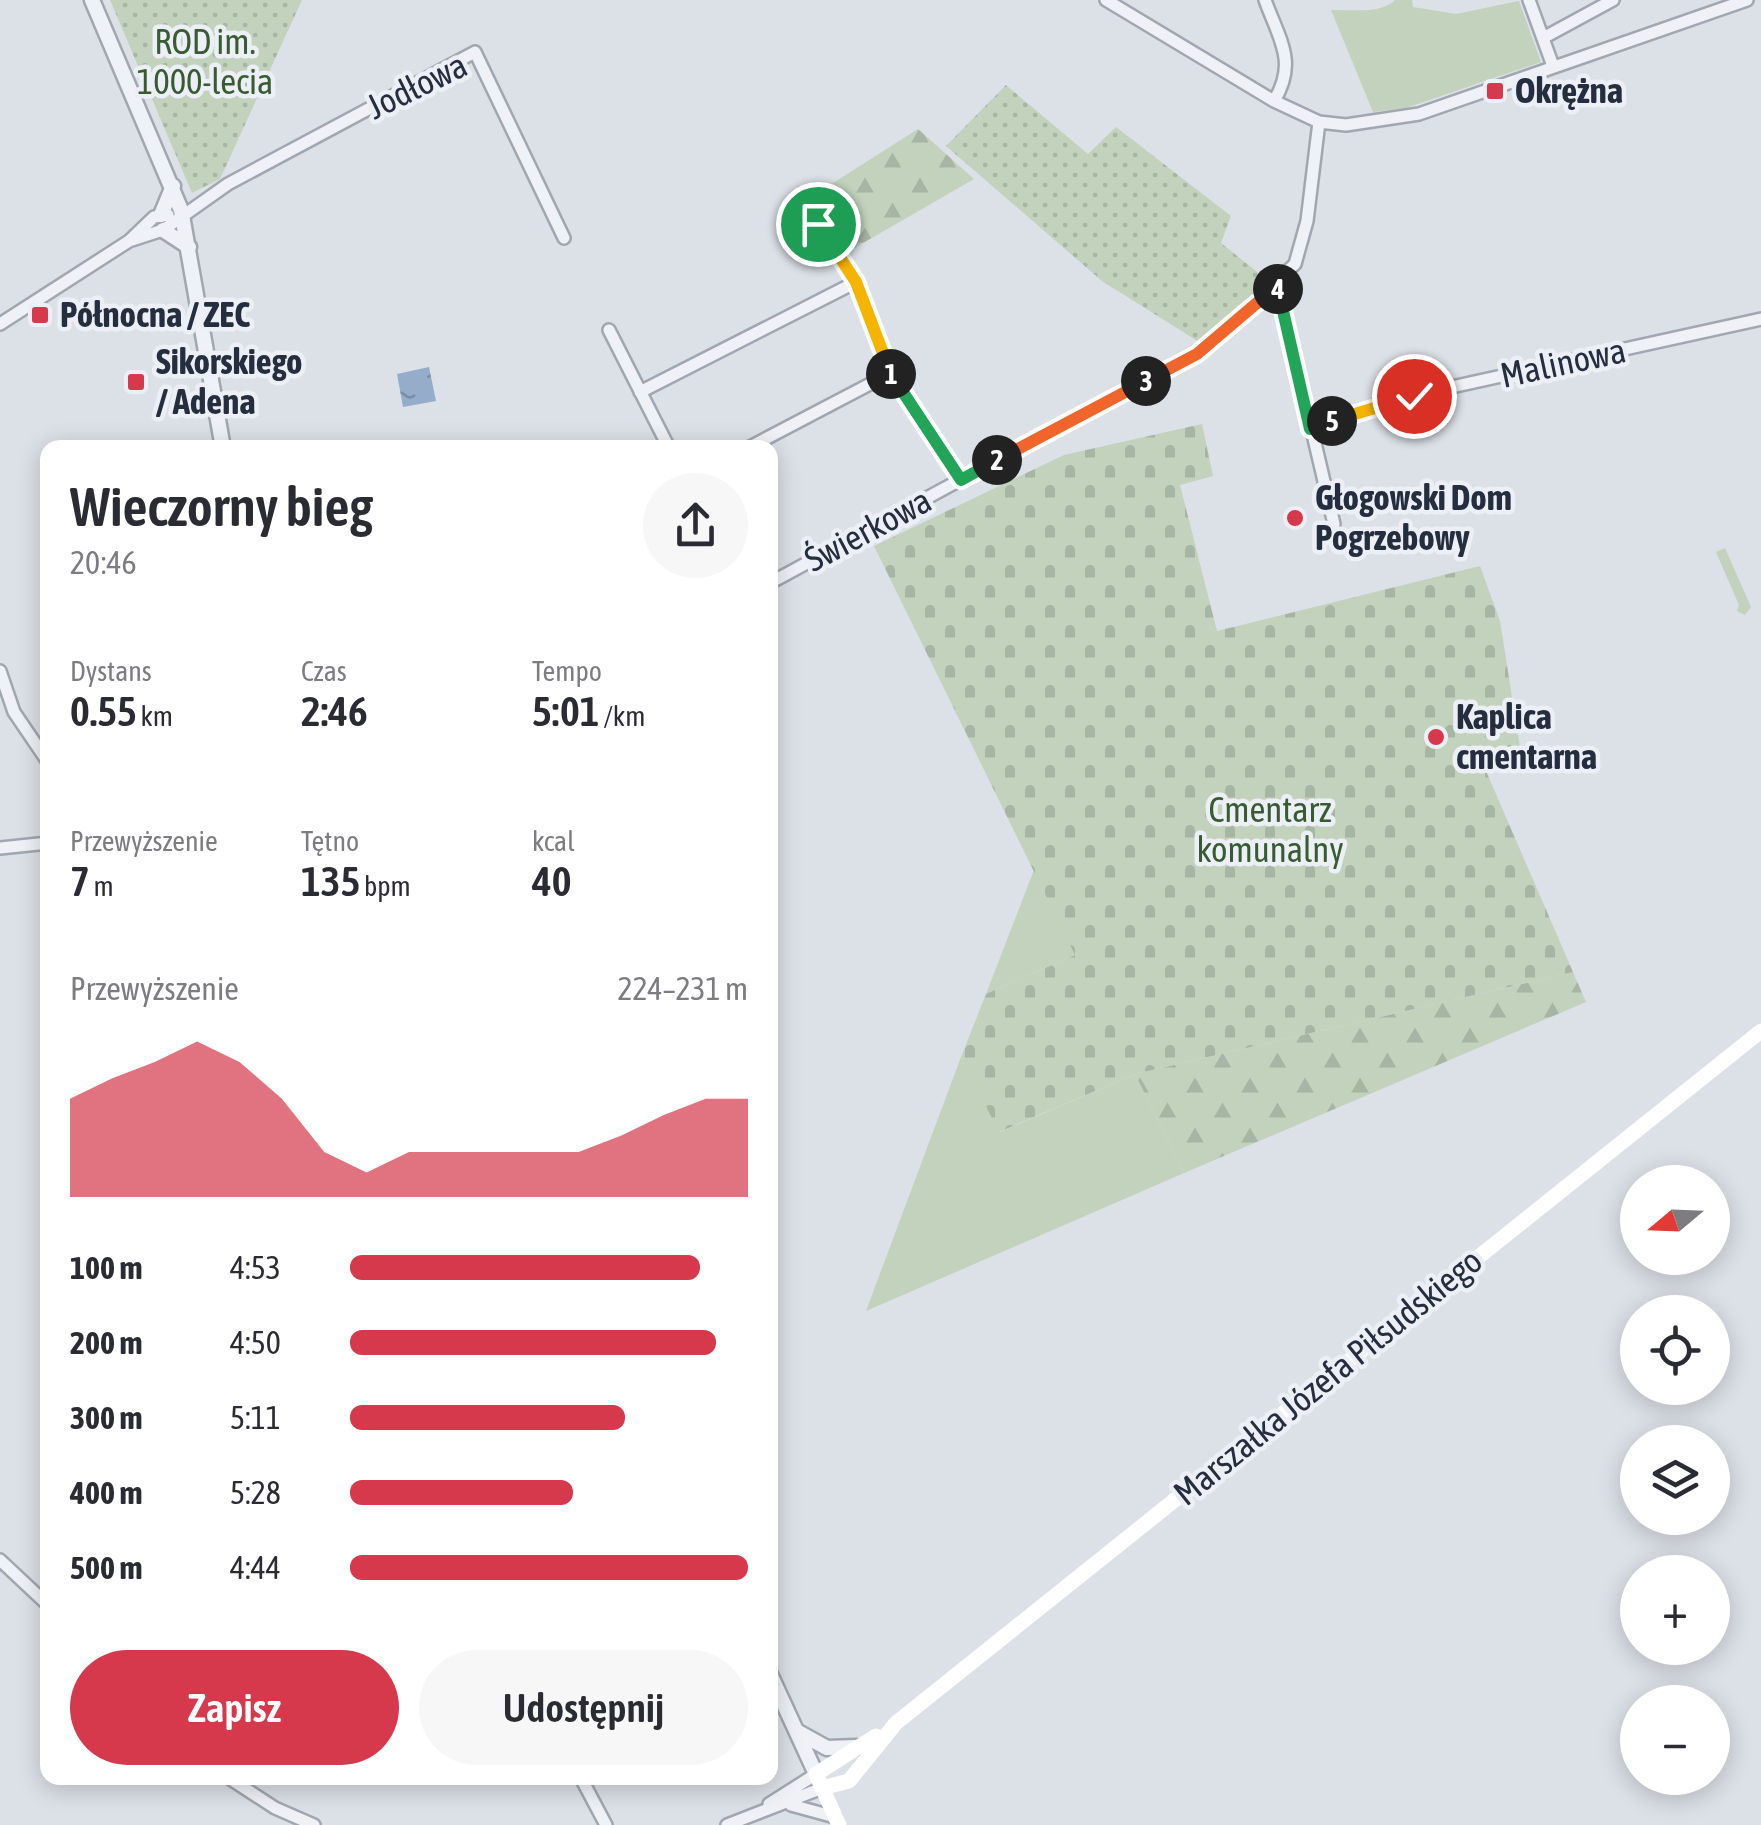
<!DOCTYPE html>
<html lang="pl">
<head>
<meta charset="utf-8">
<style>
  :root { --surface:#fff; --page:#f7f7f7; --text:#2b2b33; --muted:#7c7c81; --accent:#d5394b }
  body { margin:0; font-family:"Asap Condensed",sans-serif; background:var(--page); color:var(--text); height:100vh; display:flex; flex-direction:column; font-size:38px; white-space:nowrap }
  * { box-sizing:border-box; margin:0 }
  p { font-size:32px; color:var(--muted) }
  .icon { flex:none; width:55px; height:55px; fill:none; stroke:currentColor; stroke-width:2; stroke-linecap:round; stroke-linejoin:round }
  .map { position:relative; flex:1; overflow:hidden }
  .side { position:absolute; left:40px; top:440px; width:738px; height:1345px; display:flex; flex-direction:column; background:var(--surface); border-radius:20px; box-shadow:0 5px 25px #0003 }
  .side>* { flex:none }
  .needle { width:65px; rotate:251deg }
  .controls { position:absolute; left:1620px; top:1165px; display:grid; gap:20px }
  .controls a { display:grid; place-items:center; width:110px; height:110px; border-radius:50%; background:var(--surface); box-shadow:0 5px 25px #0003; font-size:50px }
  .pin { position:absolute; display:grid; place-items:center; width:85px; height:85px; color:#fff; margin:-42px; border:5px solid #fff; border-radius:50%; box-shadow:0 2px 10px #0007 }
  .km { position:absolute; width:50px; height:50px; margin:-25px; border-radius:50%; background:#222; color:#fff; font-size:28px; line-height:50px; text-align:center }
  .round { display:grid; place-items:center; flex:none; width:105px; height:105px; border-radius:52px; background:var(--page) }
  .head { display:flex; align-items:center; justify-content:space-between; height:170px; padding:0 30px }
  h1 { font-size:55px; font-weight:600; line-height:75px }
  .figures { display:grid; grid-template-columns:repeat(3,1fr); gap:15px; height:170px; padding:10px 30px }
  .figures div { display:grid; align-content:center }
  .figures b { font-size:42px; font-weight:600 }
  .figures small { font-size:28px; font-weight:400 }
  .figures p { font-size:28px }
  .chart { height:280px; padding:20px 30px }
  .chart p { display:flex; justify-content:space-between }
  .chart svg { width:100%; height:180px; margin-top:10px; fill:var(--accent); opacity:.7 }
  .button { display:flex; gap:20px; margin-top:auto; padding:20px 30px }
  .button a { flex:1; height:115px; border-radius:60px; background:var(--accent); color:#fff; font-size:40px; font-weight:600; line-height:115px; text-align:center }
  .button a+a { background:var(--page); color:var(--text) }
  ul { padding:0 30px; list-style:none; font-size:32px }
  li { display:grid; grid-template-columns:160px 120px 1fr; align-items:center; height:75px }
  li i { height:25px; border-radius:12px; background:var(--accent) }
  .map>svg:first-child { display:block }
</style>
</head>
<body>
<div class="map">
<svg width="1761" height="1825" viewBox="0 0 1761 1825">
  <defs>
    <pattern id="forest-firs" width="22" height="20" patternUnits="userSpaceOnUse" patternTransform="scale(2.5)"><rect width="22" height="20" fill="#c2d2bd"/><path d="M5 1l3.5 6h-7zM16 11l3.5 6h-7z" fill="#a7b5a4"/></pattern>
    <pattern id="cemetery-stones" width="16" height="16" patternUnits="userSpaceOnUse" patternTransform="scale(2.5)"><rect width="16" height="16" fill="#c2d2bd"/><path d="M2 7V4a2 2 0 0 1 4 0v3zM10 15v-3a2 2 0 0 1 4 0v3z" fill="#a7b5a4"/></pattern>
    <pattern id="garden-dots" width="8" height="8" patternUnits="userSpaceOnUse" patternTransform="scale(2.5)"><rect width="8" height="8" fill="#c2d2bd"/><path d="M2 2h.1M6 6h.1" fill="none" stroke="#a7b5a4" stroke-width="1.8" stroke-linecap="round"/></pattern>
    <pattern id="water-ripples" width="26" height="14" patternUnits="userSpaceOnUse" patternTransform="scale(2.5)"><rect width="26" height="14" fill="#95adca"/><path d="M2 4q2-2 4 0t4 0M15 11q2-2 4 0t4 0" fill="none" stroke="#798da5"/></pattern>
  </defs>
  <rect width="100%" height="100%" fill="#dce0e7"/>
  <path fill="#c2d2bd" d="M1395,0H1412L1413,7L1456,14L1519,1L1541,62L1406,108L1373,112L1331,10C1349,9 1380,15 1395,0Z
    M1725,548L1751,607L1745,615L1737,611L1739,605L1716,552Z
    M1034,870L1075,955L986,994Z
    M961,1057L1000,1132L1135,1074L1184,1173L866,1311Z"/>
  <path fill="url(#forest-firs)" d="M918,129L974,179L851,250L822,190Z
    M1573,972L1586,1002L1184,1173L1135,1074Z"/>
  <path fill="url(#cemetery-stones)" d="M1202,424L1213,476L1180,485L1217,631L1480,566L1500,621L1521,754L1486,771L1573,972L1135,1074L999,1132L961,1057L986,994L1075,955L874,546L1064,455Z"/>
  <path fill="url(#garden-dots)" d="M110,0H302L220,179L192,193Z
    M1006,85L1088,154L1116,127L1231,216L1221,243L1271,283L1199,342L1102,281L946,146Z"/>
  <path fill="url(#water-ripples)" d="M429,367L436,401L403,407L397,374Z"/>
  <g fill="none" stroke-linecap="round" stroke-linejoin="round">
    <g stroke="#a1a7b1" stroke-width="16">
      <path id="minor" d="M1106,0L1274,101L1319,122L1346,125L1419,114L1747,0
        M1265,0C1279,39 1298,62 1274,101
        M1529,0L1553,66
        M1543,38L1613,0
        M818,224L856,282L891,373L961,480
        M129,241L163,230L228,184L475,52L564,238
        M1278,285L1334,524
        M0,324L129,241L154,217L168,215
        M609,330L669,448
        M640,392L856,282
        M1310,429L1388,401L1761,319
        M748,448L891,373
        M770,583L1209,345L1295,264L1307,221L1319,122
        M0,671L14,712L48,762
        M0,848L48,843
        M0,1560L48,1605
        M229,1778L275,1808L314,1825
        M581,1778L606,1825
        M769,1804L816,1774
        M791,1805L835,1817
        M727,1825L822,1788"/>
    </g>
    <g stroke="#a1a7b1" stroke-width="19">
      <path id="tertiary" d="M92,0L181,210L223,448
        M161,215L173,186
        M163,230L189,247
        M770,1674L816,1774
        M798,1732L827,1748L856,1747"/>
    </g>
    <use href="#minor" stroke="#eff1f6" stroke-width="11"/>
    <use href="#tertiary" stroke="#eff1f6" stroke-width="14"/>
    <path stroke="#fff" stroke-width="15" d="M822,1788L849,1781L896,1723L1761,1031
      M839,1825L816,1774L876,1736"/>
  </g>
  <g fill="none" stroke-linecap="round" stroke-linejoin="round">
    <g stroke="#fff" stroke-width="20">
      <path id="split-1" d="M818,224L856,282L891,374"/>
    </g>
    <g stroke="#fff" stroke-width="20">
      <path id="split-2" d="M891,374L961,480L997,460"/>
    </g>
    <g stroke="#fff" stroke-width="20">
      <path id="split-3" d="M997,460L1146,381"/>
    </g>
    <g stroke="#fff" stroke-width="20">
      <path id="split-4" d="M1146,381L1197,354L1278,285V289"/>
    </g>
    <g stroke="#fff" stroke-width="20">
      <path id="split-5" d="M1278,289L1310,429L1332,421"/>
    </g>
    <g stroke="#fff" stroke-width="20">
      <path id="split-6" d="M1332,421L1414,396"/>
    </g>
    <use href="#split-1" stroke="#f5b400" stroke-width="12"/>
    <use href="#split-2" stroke="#22a559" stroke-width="12"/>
    <use href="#split-3" stroke="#f0652b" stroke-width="12"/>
    <use href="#split-4" stroke="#f0652b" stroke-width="12"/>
    <use href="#split-5" stroke="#22a559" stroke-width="12"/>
    <use href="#split-6" stroke="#f5b400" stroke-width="12"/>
  </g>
  <g fill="#d5394b" stroke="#eceff5" stroke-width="4">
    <rect x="1485" y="81" width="20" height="20" rx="5"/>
    <rect x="30" y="305" width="20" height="20" rx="5"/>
    <rect x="126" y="372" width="20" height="20" rx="5"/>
    <circle cx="1295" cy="518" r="10"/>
    <circle cx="1436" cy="737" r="10"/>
  </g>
  <g text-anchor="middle" stroke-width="9" stroke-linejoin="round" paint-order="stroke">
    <g font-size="35" fill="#385b32" stroke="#eceff5">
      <text x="205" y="54">ROD im.<tspan x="205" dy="40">1000-lecia</tspan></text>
      <text x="1270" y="822">Cmentarz<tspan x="1270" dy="40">komunalny</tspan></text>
    </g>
    <g font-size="35" fill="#252e3f" stroke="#eceff5">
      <text transform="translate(417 86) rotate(-26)" y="12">Jodłowa</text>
      <text transform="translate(1563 363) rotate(-12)" y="12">Malinowa</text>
      <text transform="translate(868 530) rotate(-28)" y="12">Świerkowa</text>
      <text transform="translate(1328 1377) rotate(-39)" y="12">Marszałka Józefa Piłsudskiego</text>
    </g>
    <g font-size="35" font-weight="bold" fill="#252e3f" stroke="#eceff5" text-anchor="start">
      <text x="1515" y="103">Okrężna</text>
      <text x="60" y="327">Północna / ZEC</text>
      <text x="156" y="374">Sikorskiego<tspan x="156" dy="40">/ Adena</tspan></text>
      <text x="1315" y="510">Głogowski Dom<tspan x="1315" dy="40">Pogrzebowy</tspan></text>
      <text x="1456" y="729">Kaplica<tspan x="1456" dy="40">cmentarna</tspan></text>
    </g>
  </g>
</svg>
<div class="controls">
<a><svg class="needle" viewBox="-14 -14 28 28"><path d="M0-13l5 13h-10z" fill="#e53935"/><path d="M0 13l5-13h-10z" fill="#7c7c81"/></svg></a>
<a><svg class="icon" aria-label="locate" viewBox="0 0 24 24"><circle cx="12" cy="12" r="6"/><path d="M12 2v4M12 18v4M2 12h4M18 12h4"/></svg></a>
<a><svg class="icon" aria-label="layers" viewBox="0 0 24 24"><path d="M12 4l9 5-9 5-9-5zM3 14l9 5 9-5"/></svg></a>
<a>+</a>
<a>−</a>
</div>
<div class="pin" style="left:818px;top:224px;background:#1e9e55"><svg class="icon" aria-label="arrive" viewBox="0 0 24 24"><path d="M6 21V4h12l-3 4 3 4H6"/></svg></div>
<div class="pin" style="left:1414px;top:396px;background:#d93025"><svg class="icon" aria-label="check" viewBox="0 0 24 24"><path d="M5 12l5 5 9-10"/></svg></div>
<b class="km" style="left:891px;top:374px">1</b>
<b class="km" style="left:997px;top:460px">2</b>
<b class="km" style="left:1146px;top:381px">3</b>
<b class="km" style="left:1278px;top:289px">4</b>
<b class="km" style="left:1332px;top:421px">5</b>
<section class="side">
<div class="head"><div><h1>Wieczorny bieg</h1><p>20:46</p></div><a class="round"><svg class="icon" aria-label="share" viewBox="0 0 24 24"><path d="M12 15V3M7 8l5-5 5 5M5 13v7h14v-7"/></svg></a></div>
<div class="figures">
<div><p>Dystans</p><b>0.55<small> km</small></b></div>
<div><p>Czas</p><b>2:46</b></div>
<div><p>Tempo</p><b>5:01<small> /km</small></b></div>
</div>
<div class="figures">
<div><p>Przewyższenie</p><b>7<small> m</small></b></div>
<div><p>Tętno</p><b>135<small> bpm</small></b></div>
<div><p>kcal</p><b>40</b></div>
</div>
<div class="chart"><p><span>Przewyższenie</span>224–231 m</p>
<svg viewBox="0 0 160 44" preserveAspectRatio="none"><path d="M0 44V20L10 15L20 11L30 6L40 11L50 20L60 33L70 38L80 33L90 33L100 33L110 33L120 33L130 29L140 24L150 20L160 20V44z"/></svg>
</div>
<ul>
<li><b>100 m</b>4:53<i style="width:88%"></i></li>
<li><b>200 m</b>4:50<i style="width:92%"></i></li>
<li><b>300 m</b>5:11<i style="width:69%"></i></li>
<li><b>400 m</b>5:28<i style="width:56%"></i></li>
<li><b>500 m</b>4:44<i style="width:100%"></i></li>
</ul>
<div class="button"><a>Zapisz</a><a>Udostępnij</a></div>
</section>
</div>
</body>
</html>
